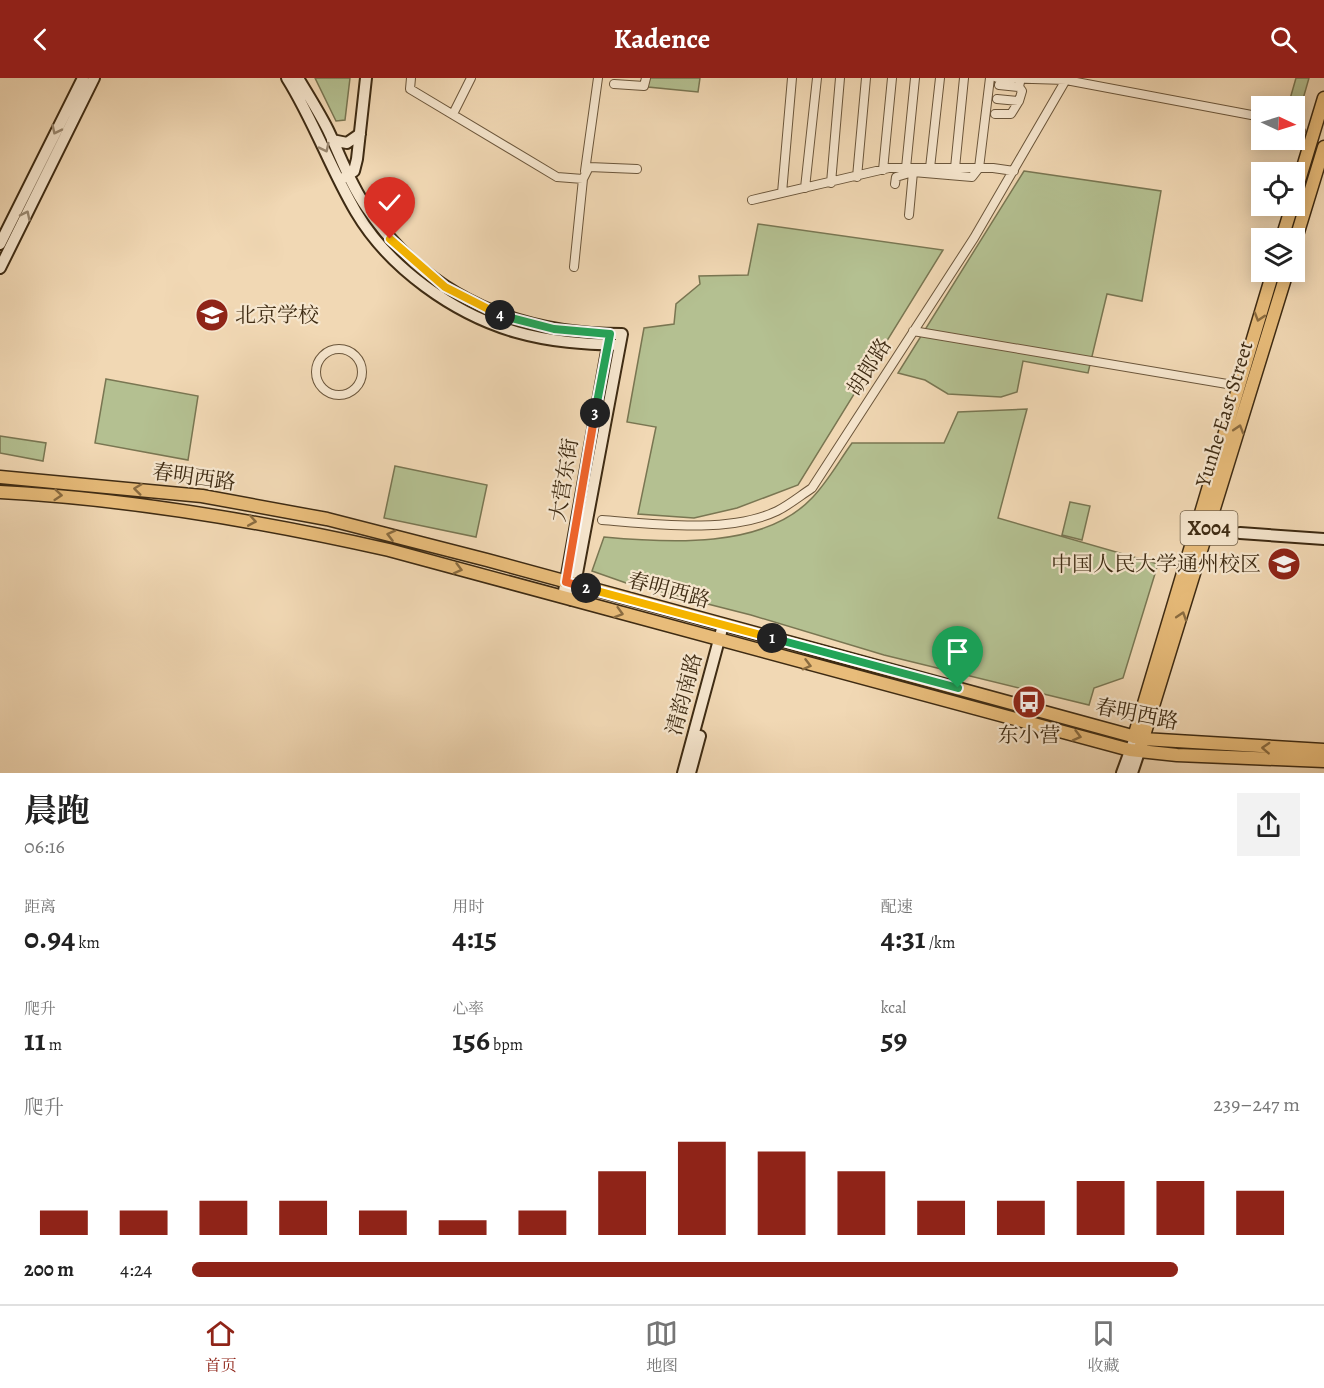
<!DOCTYPE html>
<html lang="zh">
<head>
<meta charset="utf-8">
<style>
  :root { --surface:#fff; --page:#f2f2f2; --text:#222; --muted:#767676; --line:#e0e0e0; --accent:#8f2418 }
  body { margin:0; font-family:Alegreya,"Noto Serif SC",serif; background:var(--page); color:var(--text); height:100vh; display:flex; flex-direction:column; font-size:22px; white-space:nowrap }
  * { box-sizing:border-box; margin:0 }
  p { font-size:20px; color:var(--muted) }
  .icon { flex:none; width:33px; height:33px; fill:none; stroke:currentColor; stroke-width:2; stroke-linecap:round; stroke-linejoin:round }
  .map { position:relative; height:695px; overflow:hidden }
  .panel { display:flex; flex-direction:column; background:var(--surface); flex:1 }
  .panel>* { flex:none }
  .needle { width:39px; rotate:94deg }
  .tools { position:absolute; left:1251px; top:18px; display:grid; gap:12px }
  .tools a { display:grid; place-items:center; width:54px; height:54px; border-radius:0px; background:var(--surface); box-shadow:0 3px 15px #0003; font-size:30px }
  .pin { position:absolute; display:grid; place-items:center; width:51px; height:51px; color:#fff; margin:-62px -26px; border-radius:50% 50% 50% 0; rotate:-45deg; box-shadow:0 0 6px #0007 }
  .pin .icon { rotate:45deg }
  .km { position:absolute; width:30px; height:30px; margin:-15px; border-radius:50%; background:#222; color:#fff; font-size:16px; line-height:30px; text-align:center }
  .round { display:grid; place-items:center; flex:none; width:63px; height:63px; border-radius:0px; background:var(--page) }
  .overview { display:flex; align-items:center; justify-content:space-between; height:102px; padding:0 24px }
  h1 { font-size:33px; font-weight:700; line-height:45px }
  .metrics { display:grid; grid-template-columns:repeat(3,1fr); gap:9px; height:102px; padding:6px 24px }
  .metrics div { display:grid; align-content:center }
  .metrics b { font-size:30px; font-weight:700 }
  .metrics small { font-size:16px; font-weight:400 }
  .metrics p { font-size:16px }
  .chart { height:168px; padding:12px 24px }
  .chart p { display:flex; justify-content:space-between }
  .chart svg { width:100%; height:108px; margin-top:6px; stroke:var(--accent); stroke-width:6 }
  ul { padding:0 24px; list-style:none; font-size:20px }
  li { display:grid; grid-template-columns:96px 72px 1fr; align-items:center; height:45px }
  li i { height:15px; border-radius:8px; background:var(--accent) }
  header { display:flex; justify-content:space-between; align-items:center; height:78px; padding:0 24px; background:var(--accent); color:#fff; font-size:27px; font-weight:700 }
  .tabs { display:flex; justify-content:space-around; align-items:center; height:84px; border-top:2px solid var(--line); background:var(--surface); font-size:16px; color:var(--muted) }
  .tabs a { display:grid; justify-items:center; gap:3px }
  .tabs .active { color:var(--accent) }
  .map>svg:first-child { display:block }
</style>
</head>
<body>
<header><svg class="icon" aria-label="back" viewBox="0 0 24 24"><path d="M15 5l-7 7 7 7"/></svg>Kadence<svg class="icon" aria-label="search" viewBox="0 0 24 24"><circle cx="10" cy="10" r="6"/><path d="M15 15l6 6"/></svg></header>
<div class="map">
<svg width="1324" height="695" viewBox="0 0 1324 695">
  <rect width="100%" height="100%" fill="#f1d8b4"/>
  <filter id="stains"><feTurbulence type="fractalNoise" baseFrequency=".00333" numOctaves="4"/><feColorMatrix values="0 0 0 0 .2 0 0 0 0 .09 0 0 0 0 .02 0 0 0 .5 -.17"/></filter>
  <radialGradient id="worn" r=".72"><stop offset=".6" stop-color="#630" stop-opacity="0"/><stop offset="1" stop-color="#630" stop-opacity=".3"/></radialGradient>
  <path fill="#b4c091" stroke="#797652" stroke-width="1.5" d="M315,0H350L345,42L336,43Z
    M649,0H700L698,14L648,9Z
    M1296,0H1309L1297,42H1295L1294,28H1288Z
    M1024,93L1161,113L1142,223L1107,216L1088,295L1023,283L1017,314L1001,319L948,316L925,302L898,295Z
    M758,146L943,172L798,407L737,430L694,440L638,436L656,349L627,344L644,250L674,246L676,226L700,206L699,198L748,197Z
    M106,301L198,318L188,382L95,365Z
    M1027,331L998,440L1158,486L1123,600L1094,610L1089,627L884,577L751,537L629,506L592,493L604,459C668,465 763,471 811,421C827,405 839,383 852,365H944L958,334Z
    M0,358L46,365L43,383L0,375Z
    M395,388L487,407L476,459L384,440Z
    M1070,424L1090,428L1082,462L1062,457Z"/>
  <g fill="none" stroke-linecap="round" stroke-linejoin="round">
    <g stroke="#6b563b" stroke-width="10">
      <path id="street" d="M411,0L410,11L557,99L583,101L589,89L637,91
        M997,0L1066,2L1262,39
        M614,6L644,8L646,0
        M999,7L1019,9L1020,4
        M997,21L1019,23L1022,13L1019,9
        M453,36L471,0
        M995,36H1011L1019,23
        M1294,47L1301,53
        M906,90L915,0
        M930,90L940,0
        M955,90L964,0
        M883,92L892,0
        M585,93L598,0
        M857,99L866,0
        M831,105L840,0
        M895,106L896,99L913,94L972,99L979,90L990,0
        M805,110L817,0
        M782,115L792,0
        M752,122L889,90H993L1014,93
        M909,137L913,94
        M574,189L583,101
        M913,253L1239,308
        M316 294a23 23 0 1 1 46 0a23 23 0 1 1-46 0Z
        M602,442C653,446 729,456 777,433C789,427 800,418 812,410L974,160L1067,0"/>
    </g>
    <g stroke="#3e2b13" stroke-width="14">
      <path id="secondary" d="M287,0C314,43 330,90 356,134C389,190 454,236 516,254C551,264 584,266 620,267
        M298,0C308,17 319,34 328,52C340,77 350,106 367,130C427,218 516,256 622,256L572,522
        M332,62L347,65L360,56
        M345,99L354,93L357,81L366,0
        M0,166L83,0
        M0,190L94,0
        M1240,455L1324,461
        M563,519L609,262
        M683,695L723,547
        M690,695L700,658
        M1122,695L1133,665
        M1132,695L1139,674"/>
    </g>
    <g stroke="#3e2b13" stroke-width="15">
      <path id="primary" d="M1294,119L1324,20
        M1282,160L1292,128
        M1294,167L1324,69
        M0,399L202,418L327,441L487,482L1143,661L1324,672
        M0,414C132,421 260,443 389,472L1130,672L1177,677L1324,683
        M1134,659L1273,194
        M1141,667L1287,194"/>
    </g>
    <use href="#street" stroke="#f6e6ce" stroke-width="8"/>
    <use href="#secondary" stroke="#f6e6ce" stroke-width="10"/>
    <use href="#primary" stroke="#e8bc7a" stroke-width="12"/>
  </g>
  <defs><path id="oneway-chevron" d="M-2-3.5L2.5 0L-2 3.5" fill="none" stroke-width="1.6" stroke-linecap="round" stroke-linejoin="round" transform="scale(1.5)"/></defs>
  <g stroke="#9a8870">
    <use href="#oneway-chevron" transform="translate(56 52) rotate(116)"/>
    <use href="#oneway-chevron" transform="translate(325 70) rotate(64)"/>
    <use href="#oneway-chevron" transform="translate(26 137) rotate(-64)"/>
  </g>
  <g stroke="#8a6c41">
    <use href="#oneway-chevron" transform="translate(1259 239) rotate(107)"/>
    <use href="#oneway-chevron" transform="translate(1239 351) rotate(-73)"/>
    <use href="#oneway-chevron" transform="translate(138 411) rotate(-173)"/>
    <use href="#oneway-chevron" transform="translate(58 417) rotate(5)"/>
    <use href="#oneway-chevron" transform="translate(252 443) rotate(10)"/>
    <use href="#oneway-chevron" transform="translate(391 457) rotate(-166)"/>
    <use href="#oneway-chevron" transform="translate(458 491) rotate(15)"/>
    <use href="#oneway-chevron" transform="translate(619 535) rotate(16)"/>
    <use href="#oneway-chevron" transform="translate(1182 538) rotate(-72)"/>
    <use href="#oneway-chevron" transform="translate(807 587) rotate(15)"/>
    <use href="#oneway-chevron" transform="translate(1077 658) rotate(15)"/>
    <use href="#oneway-chevron" transform="translate(1266 670) rotate(-177)"/>
  </g>
  <g fill="none" stroke-linecap="round" stroke-linejoin="round">
    <g stroke="#fff" stroke-width="12">
      <path id="split-1" d="M772,560L958,610"/>
    </g>
    <g stroke="#fff" stroke-width="12">
      <path id="split-2" d="M586,510L772,560"/>
    </g>
    <g stroke="#fff" stroke-width="12">
      <path id="split-3" d="M586,510L566,504L595,335"/>
    </g>
    <g stroke="#fff" stroke-width="12">
      <path id="split-4" d="M500,237L554,251L610,256L595,335"/>
    </g>
    <g stroke="#fff" stroke-width="12">
      <path id="split-5" d="M390,161L445,209L500,237"/>
    </g>
    <use href="#split-1" stroke="#22a559" stroke-width="8"/>
    <use href="#split-2" stroke="#f5b400" stroke-width="8"/>
    <use href="#split-3" stroke="#f0652b" stroke-width="8"/>
    <use href="#split-4" stroke="#22a559" stroke-width="8"/>
    <use href="#split-5" stroke="#f5b400" stroke-width="8"/>
  </g>
  <defs>
    <g id="school-disc" transform="scale(1.725)"><circle r="9.5" fill="#8f2418" stroke="#f6e6ce"/><path d="M0-5L7-2L0 1L-7-2ZM-4 1L0 2.5L4 1V4Q0 6-4 4Z" fill="#fff"/></g>
    <g id="bus-disc" transform="scale(1.725)"><circle r="9.5" fill="#8f2418" stroke="#f6e6ce"/><path d="M-5-6H5V4H4V6H2V4H-2V6H-4V4H-5ZM-3.5-4V0h7V-4ZM-3.5 1.2v1.5H-2V1.2ZM2 1.2v1.5H3.5V1.2Z" fill="#fff"/></g>
  </defs>
  <g fill-rule="evenodd">
    <use href="#school-disc" x="212" y="237"/>
    <use href="#school-disc" x="1284" y="486"/>
    <use href="#bus-disc" x="1029" y="624"/>
  </g>
  <g text-anchor="middle" stroke-width="4.5" stroke-linejoin="round" paint-order="stroke">
    <rect fill="#f6e6ce" stroke="#75634b" stroke-width="1.5" x="1180.5" y="433" width="57" height="34" rx="4.5"/>
    <g font-size="20" font-weight="bold" fill="#3e2b13">
      <text x="1209" y="457">X004</text>
    </g>
    <g font-size="21" fill="#3e2b13" stroke="#f6e6ce" text-anchor="start">
      <text x="235" y="244">北京学校</text>
      <text x="1261" y="493" text-anchor="end">中国人民大学通州校区</text>
      <text x="1029" y="664" text-anchor="middle">东小营</text>
    </g>
    <g font-size="21" fill="#3e2b13" stroke="#f6e6ce">
      <text transform="translate(869 289) rotate(-58)" y="7">胡郎路</text>
      <text transform="translate(1224 336) rotate(-73)" y="7">Yunhe East Street</text>
      <text transform="translate(194 399) rotate(8)" y="7">春明西路</text>
      <text transform="translate(564 402) rotate(-81)" y="7">大营东街</text>
      <text transform="translate(669 512) rotate(15)" y="7">春明西路</text>
      <text transform="translate(684 616) rotate(-75)" y="7">清韵南路</text>
      <text transform="translate(1137 636) rotate(11)" y="7">春明西路</text>
    </g>
  </g>
  <rect width="100%" height="100%" filter="url(#stains)"/>
  <rect width="100%" height="100%" fill="url(#worn)"/>
</svg>
<div class="tools">
<a><svg class="needle" viewBox="-14 -14 28 28"><path d="M0-13l5 13h-10z" fill="#e53935"/><path d="M0 13l5-13h-10z" fill="#767676"/></svg></a>
<a><svg class="icon" aria-label="locate" viewBox="0 0 24 24"><circle cx="12" cy="12" r="6"/><path d="M12 2v4M12 18v4M2 12h4M18 12h4"/></svg></a>
<a><svg class="icon" aria-label="layers" viewBox="0 0 24 24"><path d="M12 4l9 5-9 5-9-5zM3 14l9 5 9-5"/></svg></a>
</div>
<div class="pin" style="left:958px;top:610px;background:#1e9e55"><svg class="icon" aria-label="arrive" viewBox="0 0 24 24"><path d="M6 21V4h12l-3 4 3 4H6"/></svg></div>
<div class="pin" style="left:390px;top:161px;background:#d93025"><svg class="icon" aria-label="check" viewBox="0 0 24 24"><path d="M5 12l5 5 9-10"/></svg></div>
<b class="km" style="left:772px;top:560px">1</b>
<b class="km" style="left:586px;top:510px">2</b>
<b class="km" style="left:595px;top:335px">3</b>
<b class="km" style="left:500px;top:237px">4</b>
</div>
<section class="panel">
<div class="overview"><div><h1>晨跑</h1><p>06:16</p></div><a class="round"><svg class="icon" aria-label="share" viewBox="0 0 24 24"><path d="M12 15V3M7 8l5-5 5 5M5 13v7h14v-7"/></svg></a></div>
<div class="metrics">
<div><p>距离</p><b>0.94<small> km</small></b></div>
<div><p>用时</p><b>4:15</b></div>
<div><p>配速</p><b>4:31<small> /km</small></b></div>
</div>
<div class="metrics">
<div><p>爬升</p><b>11<small> m</small></b></div>
<div><p>心率</p><b>156<small> bpm</small></b></div>
<div><p>kcal</p><b>59</b></div>
</div>
<div class="chart"><p><span>爬升</span>239–247 m</p>
<svg viewBox="0 0 160 44" preserveAspectRatio="none"><path d="M5 44V34M15 44V34M25 44V30M35 44V30M45 44V34M55 44V38M65 44V34M75 44V18M85 44V6M95 44V10M105 44V18M115 44V30M125 44V30M135 44V22M145 44V22M155 44V26"/></svg>
</div>
<ul>
<li><b>200 m</b>4:24<i style="width:89%"></i></li>
</ul>
</section>
<nav class="tabs">
<a class="active"><svg class="icon" aria-label="home" viewBox="0 0 24 24"><path d="M3 11l9-7 9 7M6 9v11h12V9"/></svg>首页</a>
<a><svg class="icon" aria-label="map" viewBox="0 0 24 24"><path d="M3 6l6-2 6 2 6-2v14l-6 2-6-2-6 2zM9 4v14M15 6v14"/></svg>地图</a>
<a><svg class="icon" aria-label="saved" viewBox="0 0 24 24"><path d="M7 4h10v16l-5-4-5 4z"/></svg>收藏</a>
</nav>
</body>
</html>
